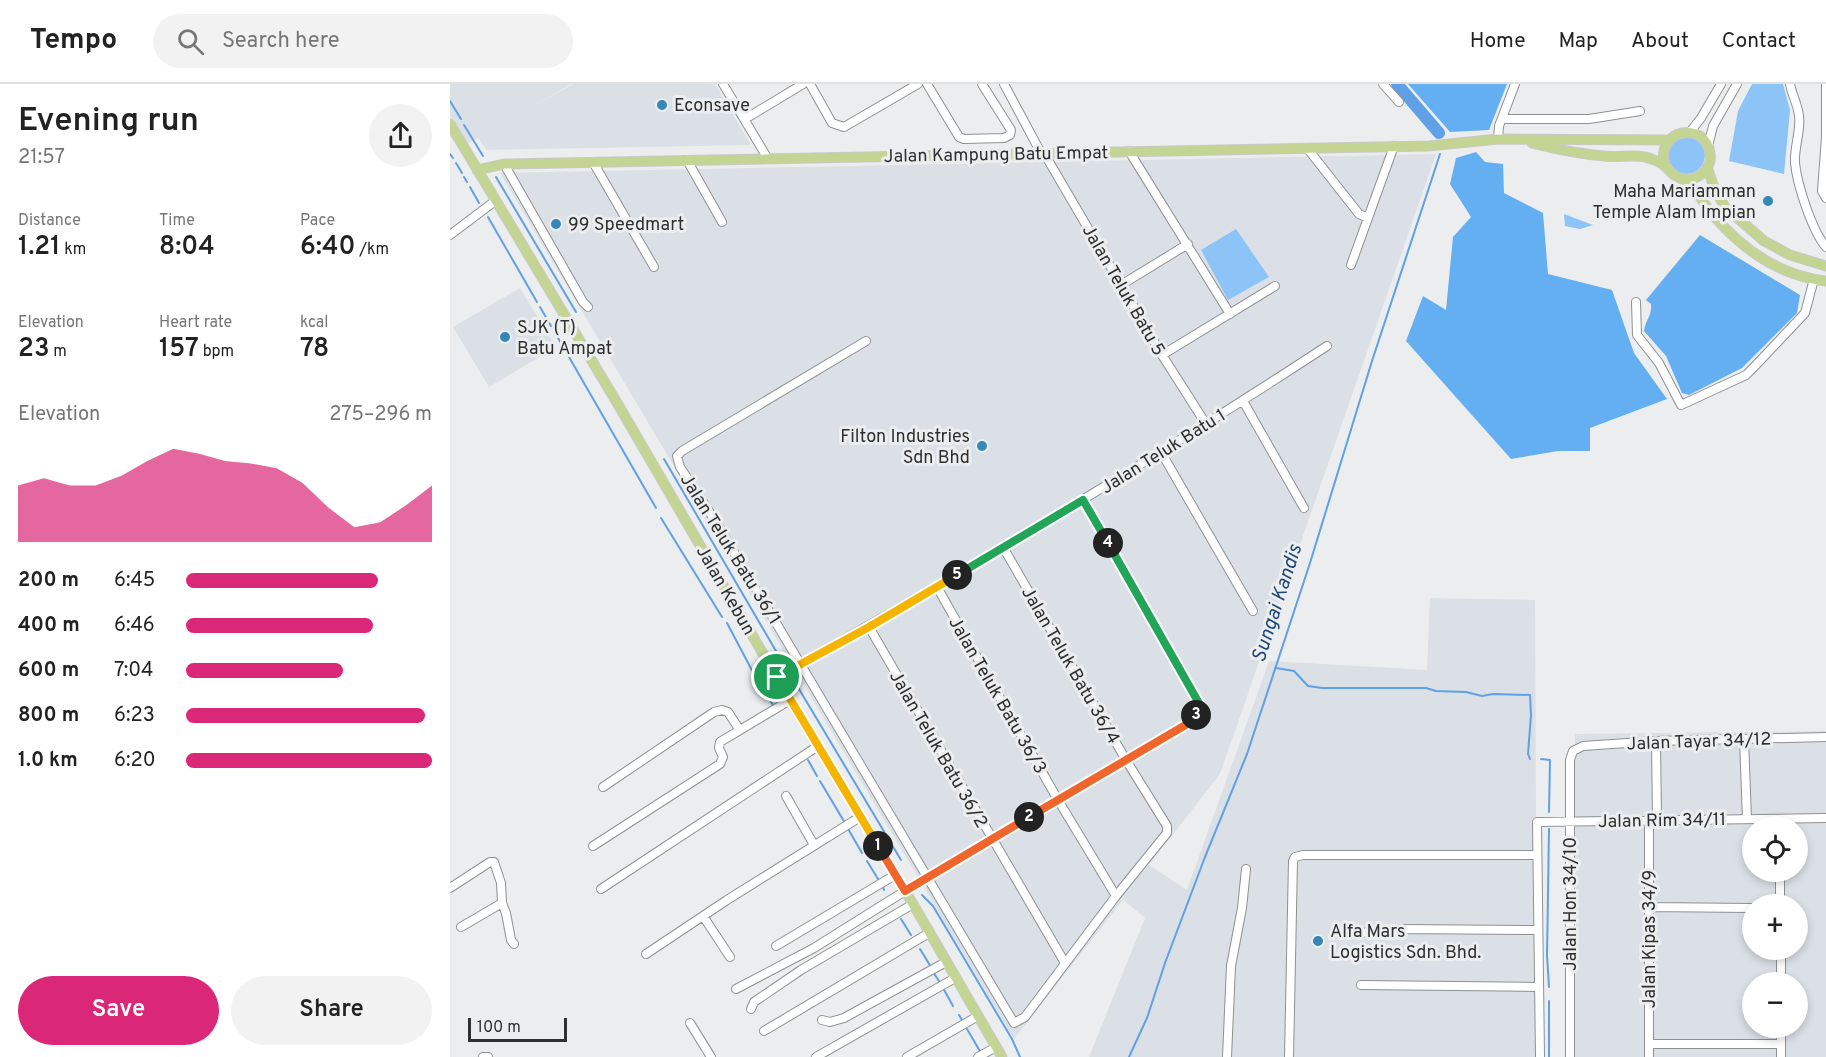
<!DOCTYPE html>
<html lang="en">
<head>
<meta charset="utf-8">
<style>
  :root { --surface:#fff; --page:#f2f2f2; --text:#222; --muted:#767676; --line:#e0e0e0; --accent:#db2777 }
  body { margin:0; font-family:Overpass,sans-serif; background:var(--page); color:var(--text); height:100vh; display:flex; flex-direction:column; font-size:22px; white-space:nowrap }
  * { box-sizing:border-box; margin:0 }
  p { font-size:20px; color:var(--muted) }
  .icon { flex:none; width:33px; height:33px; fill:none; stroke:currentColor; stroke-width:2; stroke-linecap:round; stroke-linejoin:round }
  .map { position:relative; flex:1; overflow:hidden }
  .drawer { display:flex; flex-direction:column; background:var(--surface); width:450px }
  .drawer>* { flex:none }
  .fabs { position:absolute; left:1292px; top:732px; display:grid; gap:12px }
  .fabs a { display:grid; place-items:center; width:66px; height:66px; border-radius:50%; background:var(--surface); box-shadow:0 3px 9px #0003; font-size:30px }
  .scale { position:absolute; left:18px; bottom:15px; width:99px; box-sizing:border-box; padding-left:6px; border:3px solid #2e2f2f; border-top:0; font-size:16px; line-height:21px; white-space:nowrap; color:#2e2f2f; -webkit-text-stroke:4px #ecedee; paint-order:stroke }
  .pin { position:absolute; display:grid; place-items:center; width:51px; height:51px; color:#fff; margin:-26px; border:3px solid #fff; border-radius:50%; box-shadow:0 2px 6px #0007 }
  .km { position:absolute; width:30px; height:30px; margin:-15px; border-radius:50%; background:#222; color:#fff; font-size:16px; line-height:30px; text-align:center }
  .round { display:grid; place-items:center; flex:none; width:63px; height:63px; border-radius:32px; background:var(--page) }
  .overview { display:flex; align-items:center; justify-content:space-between; height:102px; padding:0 18px }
  h1 { font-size:33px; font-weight:600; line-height:45px }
  .metrics { display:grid; grid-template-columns:repeat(3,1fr); gap:9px; height:102px; padding:6px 18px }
  .metrics div { display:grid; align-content:center }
  .metrics b { font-size:26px; font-weight:600 }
  .metrics small { font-size:16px; font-weight:400 }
  .metrics p { font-size:16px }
  .chart { height:168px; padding:12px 18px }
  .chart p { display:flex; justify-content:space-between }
  .chart svg { width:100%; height:108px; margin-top:6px; fill:var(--accent); opacity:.7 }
  .button { display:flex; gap:12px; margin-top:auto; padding:12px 18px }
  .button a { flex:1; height:69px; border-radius:36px; background:var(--accent); color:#fff; font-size:24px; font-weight:600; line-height:69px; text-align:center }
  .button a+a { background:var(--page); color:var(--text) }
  ul { padding:0 18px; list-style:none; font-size:20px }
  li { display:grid; grid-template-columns:96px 72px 1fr; align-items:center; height:45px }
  li i { height:15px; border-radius:8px; background:var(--accent) }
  header { display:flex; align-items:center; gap:36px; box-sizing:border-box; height:84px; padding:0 30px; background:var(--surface); border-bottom:2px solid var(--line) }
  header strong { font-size:28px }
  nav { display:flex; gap:33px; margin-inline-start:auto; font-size:21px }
  .search { width:420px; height:54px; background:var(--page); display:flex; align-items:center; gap:15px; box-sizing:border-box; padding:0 21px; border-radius:33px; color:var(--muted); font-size:22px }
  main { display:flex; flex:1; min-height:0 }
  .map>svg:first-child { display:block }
</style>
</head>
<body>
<header>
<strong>Tempo</strong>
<div class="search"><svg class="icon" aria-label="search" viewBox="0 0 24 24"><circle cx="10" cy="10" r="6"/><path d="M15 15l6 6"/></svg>Search here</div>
<nav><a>Home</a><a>Map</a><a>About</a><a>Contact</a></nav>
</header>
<main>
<section class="drawer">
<div class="overview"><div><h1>Evening run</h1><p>21:57</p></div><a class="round"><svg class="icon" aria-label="share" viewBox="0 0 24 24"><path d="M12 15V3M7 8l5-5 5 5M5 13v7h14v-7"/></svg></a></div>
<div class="metrics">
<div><p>Distance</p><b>1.21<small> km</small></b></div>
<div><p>Time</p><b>8:04</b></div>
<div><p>Pace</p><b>6:40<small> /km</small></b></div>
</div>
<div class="metrics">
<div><p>Elevation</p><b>23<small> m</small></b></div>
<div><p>Heart rate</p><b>157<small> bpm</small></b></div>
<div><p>kcal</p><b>78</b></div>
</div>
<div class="chart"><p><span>Elevation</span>275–296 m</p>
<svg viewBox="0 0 160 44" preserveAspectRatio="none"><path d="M0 44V21L10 18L20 21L30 21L40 17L50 11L60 6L70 8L80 11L90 12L100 14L110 20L120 30L130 38L140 36L150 29L160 21V44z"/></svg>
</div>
<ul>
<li><b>200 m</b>6:45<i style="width:78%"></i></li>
<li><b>400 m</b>6:46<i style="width:76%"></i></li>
<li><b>600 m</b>7:04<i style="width:64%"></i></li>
<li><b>800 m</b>6:23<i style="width:97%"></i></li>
<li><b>1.0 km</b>6:20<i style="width:100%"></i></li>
</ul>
<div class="button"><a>Save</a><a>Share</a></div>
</section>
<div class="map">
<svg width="1376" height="973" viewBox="0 0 1376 973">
  <rect width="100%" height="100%" fill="#ecedee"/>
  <path fill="#dae0e6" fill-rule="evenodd" d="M0,0H121L79,25L123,0H265L301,61L37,66L28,54L17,60L0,31Z
    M986,70L770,690L699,781L737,806L819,577L977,586L980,514L1085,516L1087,973H639L695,834L673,816L564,955L50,89Z
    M70,204L106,263L39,303L3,243Z
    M1376,647V973H1124L1125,650ZM1302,742H1347V788H1302ZM1302,820H1347V866H1302ZM1302,898H1347V944H1302Z"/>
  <path fill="#8dc4f7" d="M1302,0H1333L1340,26L1334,90L1279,77L1288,27Z
    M1217 71a19 19 0 1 1 38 0a19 19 0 1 1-38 0Z
    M1114,130L1143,141L1130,145L1115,142Z
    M786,145L819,193L778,216L751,166Z"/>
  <path fill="#64aff2" d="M958,0H1057L1039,46L1000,48Z
    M1026,68L1035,78L1053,80L1054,109L1093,129L1098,190L1162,206L1184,269L1217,315L1140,344V367H1108L1061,375L956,257L973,212L996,226L1003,153L1021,133L1000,100L1006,74Z
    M1250,151L1350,211L1347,229L1292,284L1239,311L1232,309L1216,272L1194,247C1196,234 1202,233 1201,220L1196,216Z"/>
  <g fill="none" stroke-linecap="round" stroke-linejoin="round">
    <path stroke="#60a0e6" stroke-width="2" d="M0,17L11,35
      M14,41L33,72
      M0,70L3,74
      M6,79L12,89
      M14,93L17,98
      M46,93L126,228
      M20,103L29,119
      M38,133L87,218
      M90,223L101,242
      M104,247L206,424
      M214,375L333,579
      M211,434L272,533
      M277,539L305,592
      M826,584L844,587L858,602L872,604H976L986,607L1016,608L1032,612L1043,610L1080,611L1081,631L1078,670L1080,675
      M346,600L451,776
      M319,614L324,623
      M1091,675L1100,676L1099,728
      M358,676L367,692
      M370,697L395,739
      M397,743L412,769
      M417,777L428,795
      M433,803L434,806
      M472,811L483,822L562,955L570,973
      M451,835L461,851
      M470,865L481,883
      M483,888L491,900
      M1099,903L1097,871L1099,745
      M493,904L503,922
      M1099,917V973
      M509,931L512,936
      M517,945L531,969
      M679,973L697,934L715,879L755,773L797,670L860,479L922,277L990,70"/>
    <path stroke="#60a0e6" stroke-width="12" d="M947,0L989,49"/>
    <g stroke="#8f9091" stroke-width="10">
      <path id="minor" d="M273,0L318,75
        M360,0L382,39L394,43L468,0
        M477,0L509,53L514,55L554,54L560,51L561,46L532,0
        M554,0L591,69
        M933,0L949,18
        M1340,0C1342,11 1348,21 1349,32C1351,47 1344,63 1345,79C1347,100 1362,147 1376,163
        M1376,0V53L1372,107L1376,114
        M295,35L353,0
        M1052,35H1139L1190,27
        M1240,48L1251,34L1271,0
        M1048,55L1049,42L1065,0
        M1258,62L1263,42L1287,0
        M857,64L909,130L918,134
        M679,67L780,230
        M594,69L712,271L756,340
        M237,76L272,138
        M143,78L204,183
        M54,80L133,218L138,223
        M0,151L45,117
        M901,181L944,62
        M671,201L738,160
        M1186,218L1187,251L1209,279L1231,321L1296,291L1305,282L1355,229L1364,195
        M416,257L232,367L227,372L230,383L266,438L564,939L575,933L666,812L708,760L717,749V742L676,676L553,463
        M712,271L825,202
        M793,317L854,424
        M711,368L803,527
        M487,503L608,716L666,812
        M419,543L615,879
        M327,593C514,489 698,379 877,262
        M1294,655L1297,735
        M1206,657L1207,736
        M153,703L264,628L272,626L278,628L289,645
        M336,712L364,761
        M143,762L270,680L273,673L269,664L270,658L340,616
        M1330,788V820
        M0,804L40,778H44L51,799L52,819L56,829L61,856L64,860
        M151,805L368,662
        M1199,823L1302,824
        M253,832L280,873
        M11,843L52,819
        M911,849L950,845L1088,846
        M326,862L445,791
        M1331,866V898
        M196,870L277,816L410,733
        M911,901L1089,903
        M286,905L364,864L455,807L744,636L750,621L633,416
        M301,925L304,918L351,886L463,820
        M372,936L380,938L394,934L496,878
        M240,939L261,973
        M1331,944V973
        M314,947L479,849
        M1199,960H1331
        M33,973H38
        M366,973L505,894
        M457,973L528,932
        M528,973L546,963
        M777,973L781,882L792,824L796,785
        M839,973L843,777L845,773L853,771H1087
        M1090,973L1087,738L1376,734
        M1120,973V676L1123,667L1133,662L1206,657L1376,653
        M1199,973V736"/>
    </g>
    <g stroke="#c9c9c9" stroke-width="11">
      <path id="major" d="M0,40L166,317L340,616L463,820L552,973
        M1082,59C1105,65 1130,70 1154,72C1167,74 1183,70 1195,73C1201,74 1212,79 1216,83C1221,88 1223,92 1230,94C1239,97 1248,94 1255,87C1259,82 1261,76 1260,70C1257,36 1204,44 1215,82
        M1257,83L1265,106L1275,123L1314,157L1340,171L1376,182
        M27,86L54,80L979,62L1048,55L1219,56
        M1232,95C1236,99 1242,103 1246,108C1252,115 1256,123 1262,130C1292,165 1330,192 1376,197"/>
    </g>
    <use href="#minor" stroke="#fff" stroke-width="8"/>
    <use href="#major" stroke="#c4d492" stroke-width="9"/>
  </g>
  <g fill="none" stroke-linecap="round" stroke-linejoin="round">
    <g stroke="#fff" stroke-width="12">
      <path id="split-1" d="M327,593L428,762"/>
    </g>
    <g stroke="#fff" stroke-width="12">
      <path id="split-2" d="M428,762L455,807L579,733"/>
    </g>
    <g stroke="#fff" stroke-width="12">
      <path id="split-3" d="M579,733L744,636L746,631"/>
    </g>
    <g stroke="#fff" stroke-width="12">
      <path id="split-4" d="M658,459L750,621L746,631"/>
    </g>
    <g stroke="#fff" stroke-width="12">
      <path id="split-5" d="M507,491L633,416L658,459"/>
    </g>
    <g stroke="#fff" stroke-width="12">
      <path id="split-6" d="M327,593L419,543L507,491"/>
    </g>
    <use href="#split-1" stroke="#f5b400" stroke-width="8"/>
    <use href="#split-2" stroke="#f0652b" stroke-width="8"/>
    <use href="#split-3" stroke="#f0652b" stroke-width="8"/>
    <use href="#split-4" stroke="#22a559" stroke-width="8"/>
    <use href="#split-5" stroke="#22a559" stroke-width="8"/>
    <use href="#split-6" stroke="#f5b400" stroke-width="8"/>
  </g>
  <g fill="#3587b7" stroke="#ecedee" stroke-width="2">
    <circle cx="212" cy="21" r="6"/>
    <circle cx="1318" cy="117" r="6"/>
    <circle cx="106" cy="140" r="6"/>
    <circle cx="55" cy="253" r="6"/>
    <circle cx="532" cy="362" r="6"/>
    <circle cx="868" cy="857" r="6"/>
  </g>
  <g text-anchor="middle" stroke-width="6" stroke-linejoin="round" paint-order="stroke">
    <g font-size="18" fill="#2e2f2f" stroke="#ecedee" text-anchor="start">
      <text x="224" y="27">Econsave</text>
      <text x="1306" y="113" text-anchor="end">Maha Mariamman<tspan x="1306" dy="21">Temple Alam Impian</tspan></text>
      <text x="118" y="146">99 Speedmart</text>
      <text x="67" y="249">SJK (T)<tspan x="67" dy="21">Batu Ampat</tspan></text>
      <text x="520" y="358" text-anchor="end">Filton Industries<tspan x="520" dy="21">Sdn Bhd</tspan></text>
      <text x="880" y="853">Alfa Mars<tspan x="880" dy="21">Logistics Sdn. Bhd.</tspan></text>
    </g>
    <g font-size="18" fill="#2e2f2f" stroke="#ecedee">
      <text transform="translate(546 70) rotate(-1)" y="6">Jalan Kampung Batu Empat</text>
      <text transform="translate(674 206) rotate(60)" y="6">Jalan Teluk Batu 5</text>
      <text transform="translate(713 367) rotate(-32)" y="6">Jalan Teluk Batu 1</text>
      <text transform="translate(281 465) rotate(58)" y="6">Jalan Teluk Batu 36/1</text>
      <text transform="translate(276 506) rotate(60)" y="6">Jalan Kebun</text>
      <text transform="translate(621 581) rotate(60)" y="6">Jalan Teluk Batu 36/4</text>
      <text transform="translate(548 611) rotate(60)" y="6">Jalan Teluk Batu 36/3</text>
      <text transform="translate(1249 657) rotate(-2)" y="6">Jalan Tayar 34/12</text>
      <text transform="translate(489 665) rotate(60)" y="6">Jalan Teluk Batu 36/2</text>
      <text transform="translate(1212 736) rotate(-1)" y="6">Jalan Rim 34/11</text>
      <text transform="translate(1120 820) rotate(-90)" y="6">Jalan Hon 34/10</text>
      <text transform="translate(1199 855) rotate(-90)" y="6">Jalan Kipas 34/9</text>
    </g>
    <g font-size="20" font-style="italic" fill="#1c4876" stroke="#ecedee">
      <text transform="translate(826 519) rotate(-72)" y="7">Sungai Kandis</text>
    </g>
  </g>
</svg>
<div class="fabs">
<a><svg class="icon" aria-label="locate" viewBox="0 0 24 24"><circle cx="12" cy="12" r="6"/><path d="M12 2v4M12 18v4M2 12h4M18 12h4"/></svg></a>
<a>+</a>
<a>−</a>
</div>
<div class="scale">100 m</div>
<div class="pin" style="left:327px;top:593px;background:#1e9e55"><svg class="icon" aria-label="arrive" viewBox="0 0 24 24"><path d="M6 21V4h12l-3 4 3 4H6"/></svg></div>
<b class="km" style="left:428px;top:762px">1</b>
<b class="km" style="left:579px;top:733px">2</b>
<b class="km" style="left:746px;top:631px">3</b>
<b class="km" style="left:658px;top:459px">4</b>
<b class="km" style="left:507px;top:491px">5</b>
</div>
</main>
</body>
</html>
